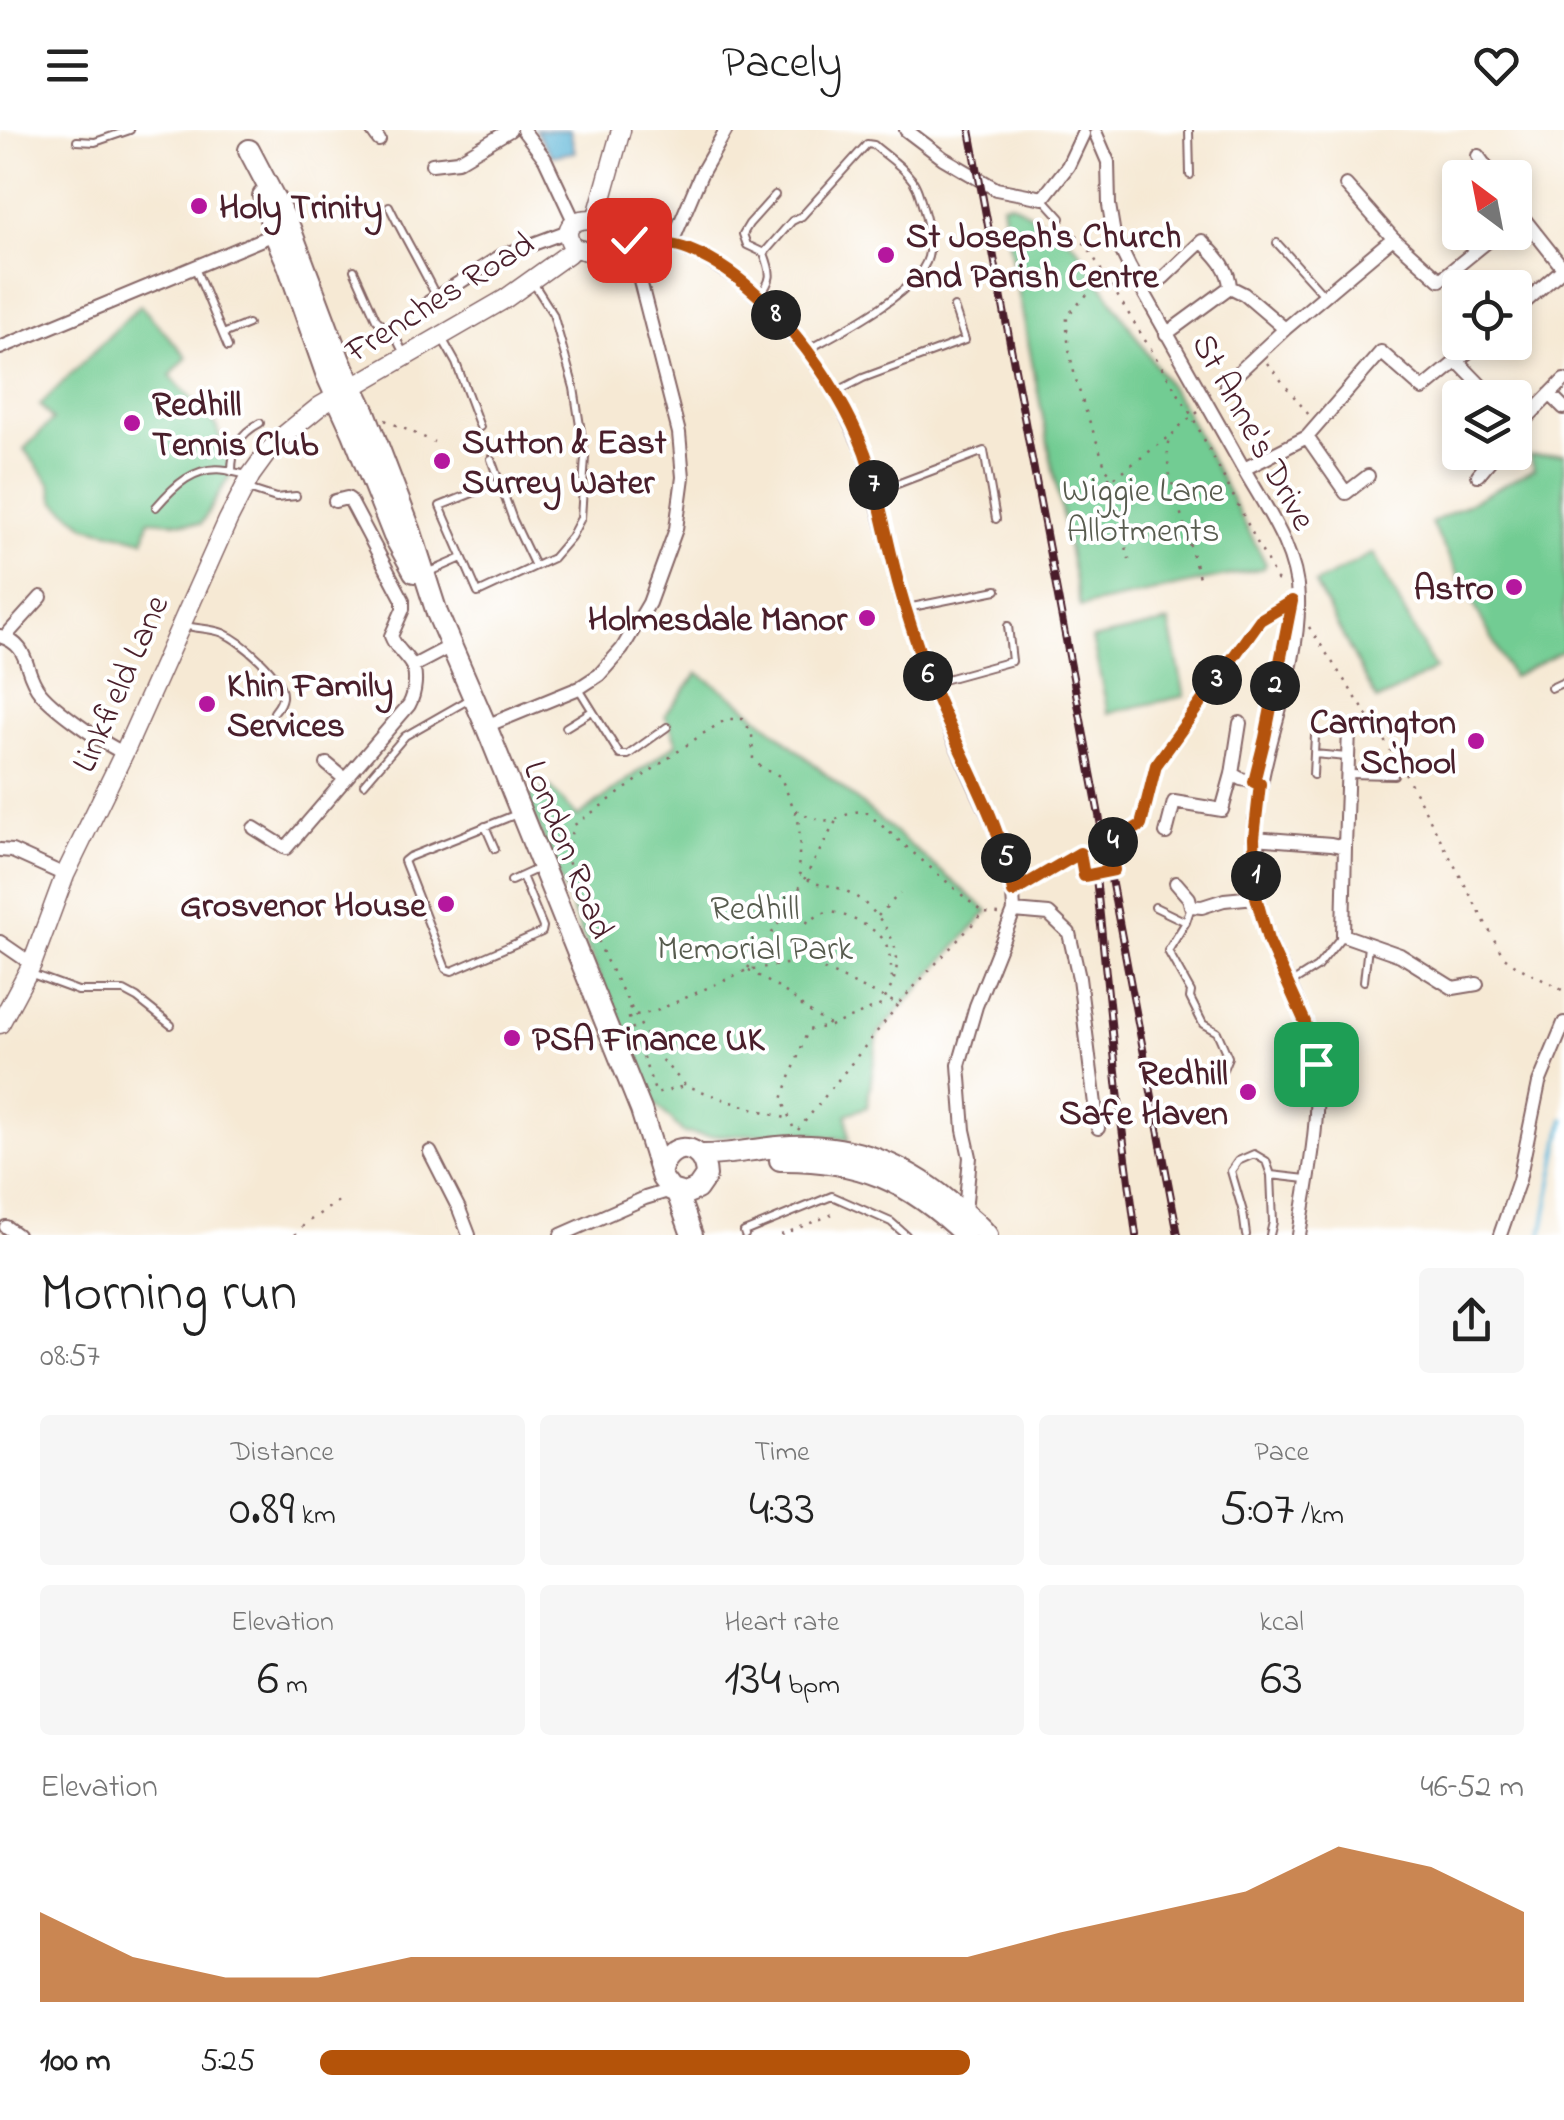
<!DOCTYPE html>
<html lang="en">
<head>
<meta charset="utf-8">
<style>
  :root { --surface:#fff; --page:#f6f6f6; --text:#222; --muted:#767676; --accent:#b45309 }
  body { margin:0; font-family:"Indie Flower",sans-serif; background:var(--page); color:var(--text); height:100vh; display:flex; flex-direction:column; font-size:38px; white-space:nowrap }
  * { box-sizing:border-box; margin:0 }
  p { font-size:32px; color:var(--muted) }
  .icon { flex:none; width:55px; height:55px; fill:none; stroke:currentColor; stroke-width:2; stroke-linecap:round; stroke-linejoin:round }
  .map { position:relative; height:1105px; overflow:hidden }
  .sheet { display:flex; flex-direction:column; background:var(--surface); flex:1 }
  .sheet>* { flex:none }
  .needle { width:65px; rotate:328deg }
  .controls { position:absolute; left:1442px; top:30px; display:grid; gap:20px }
  .controls a { display:grid; place-items:center; width:90px; height:90px; border-radius:10px; background:var(--surface); box-shadow:0 5px 15px #0003; font-size:50px }
  .pin { position:absolute; display:grid; place-items:center; width:85px; height:85px; color:#fff; margin:-42px; border-radius:20px; box-shadow:0 5px 15px #0006 }
  .km { position:absolute; width:50px; height:50px; margin:-25px; border-radius:50%; background:#222; color:#fff; font-size:28px; line-height:50px; text-align:center }
  .round { display:grid; place-items:center; flex:none; width:105px; height:105px; border-radius:10px; background:var(--page) }
  .headline { display:flex; align-items:center; justify-content:space-between; height:170px; padding:0 40px }
  h1 { font-size:55px; font-weight:600; line-height:75px }
  .stats { display:grid; grid-template-columns:repeat(3,1fr); gap:15px; height:170px; padding:10px 40px }
  .stats div { display:grid; align-content:center; border-radius:10px; background:var(--page); text-align:center }
  .stats b { font-size:50px; font-weight:600 }
  .stats small { font-size:28px; font-weight:400 }
  .stats p { font-size:28px }
  .chart { height:280px; padding:20px 40px }
  .chart p { display:flex; justify-content:space-between }
  .chart svg { width:100%; height:180px; margin-top:10px; fill:var(--accent); opacity:.7 }
  ul { padding:0 40px; list-style:none; font-size:32px }
  li { display:grid; grid-template-columns:160px 120px 1fr; align-items:center; height:75px }
  li i { height:25px; border-radius:12px; background:var(--accent) }
  header { display:flex; justify-content:space-between; align-items:center; height:130px; padding:0 40px; background:var(--surface); font-size:45px; font-weight:600 }
  .map>svg:first-child { display:block }
</style>
</head>
<body>
<header><svg class="icon" aria-label="menu" viewBox="0 0 24 24"><path d="M4 6h16M4 12h16M4 18h16"/></svg>Pacely<svg class="icon" aria-label="heart" viewBox="0 0 24 24"><path d="M12 20l-8-8c-3-5 5-10 8-4 3-6 11-1 8 4z"/></svg></header>
<div class="map">
<svg width="1564" height="1105" viewBox="0 0 1564 1105">
  <rect width="100%" height="100%" fill="#fff"/>
  <filter id="ink" filterUnits="userSpaceOnUse"><feTurbulence type="fractalNoise" baseFrequency=".01" numOctaves="2"/><feDisplacementMap in="SourceGraphic" scale="20" xChannelSelector="R" yChannelSelector="G"/><feConvolveMatrix kernelMatrix="1 2 1 2 8 2 1 2 1" color-interpolation-filters="sRGB"/></filter>
  <filter id="wash" filterUnits="userSpaceOnUse"><feTurbulence type="fractalNoise" baseFrequency=".0048" numOctaves="4" result="noise"/><feDisplacementMap in="SourceGraphic" scale="40" xChannelSelector="R" yChannelSelector="G"/><feGaussianBlur stdDeviation="2.25" result="paint"/><feColorMatrix in="noise" values="0 0 0 0 0 0 0 0 0 0 0 0 0 0 0 0 0 1.4 0 .05"/><feComposite in="paint" operator="in"/></filter>
  <g filter="url(#wash)">
    <rect width="100%" height="100%" fill="#f6e9d4"/>
    <path fill="#72cc93" stroke="#5e765f" stroke-width="2.5" d="M1011,73L1056,99L1076,116L1183,277L1266,434L1264,438L1080,477L1006,99L1002,74Z
      M140,175L187,227L170,246L216,296L232,342L201,394L149,390L144,410L86,396L55,371L50,353L24,319L53,290L40,275Z
      M1564,324V520L1512,547L1431,393L1534,339L1530,326Z
      M1373,423L1435,539L1389,565L1377,570L1315,454Z
      M1169,492L1185,566L1108,583L1092,509Z
      M698,543L739,571L988,781L878,904L867,977L847,984L849,1010L796,1003L709,1006L684,1003L647,965L527,668L549,656L578,687L677,613L665,585Z"/>
    <path fill="#59b3d6" stroke="#526980" stroke-width="2.5" d="M535,0H570L575,22L552,26Z"/>
    <g fill="none" stroke-linecap="round" stroke-linejoin="round">
      <path stroke="#59b3d6" stroke-width="4" d="M1542,1105L1564,989"/>
    </g>
  </g>
  <g filter="url(#ink)">
    <g fill="none" stroke-linecap="round" stroke-linejoin="round">
      <g stroke="#866666" stroke-width="10">
        <path id="lane" d="M1189,0L1190,45
          M77,11L95,12L130,0
          M1043,68L1061,88
          M389,76C404,107 421,135 436,166
          M1277,113L1324,165
          M764,123L792,91L802,86L867,14L874,15C885,25 900,34 909,46C918,55 920,69 924,81C928,96 932,112 928,127C919,162 838,203 807,220
          M195,138L228,217
          M354,140L376,189L396,208L403,222
          M758,167C773,150 772,144 764,123L747,115L743,104L749,94L775,65
          M223,204L248,194
          M442,208L456,233L480,297
          M836,262L863,248L965,210L954,177
          M491,329L513,390L535,436
          M232,342C232,318 239,304 260,293
          M500,352L440,376L478,463L553,428L571,407L581,388L585,327L574,258L553,184L532,151
          M245,358L276,368L296,366
          M876,362L984,321L996,389
          M156,377C174,356 195,335 226,340C234,342 241,344 250,345
          M430,442L462,428
          M907,478L997,460
          M183,495C196,499 211,498 223,503C241,511 284,546 282,567C281,574 278,577 274,582
          M932,553L1012,531L1008,496
          M1551,558L1564,552
          M579,559L620,625H628L667,597
          M566,597L592,581
          M1314,624L1315,606
          M1349,644L1394,645
          M1313,645L1314,624L1347,627
          M364,654L405,606L468,570
          M517,684L409,727L404,731L446,839L452,841L542,802L543,797L522,746
          M485,696L495,719
          M511,751L537,739
          M1155,777L1186,792
          M1191,777L1186,792L1168,821L1191,862L1190,868L1203,894L1217,902L1228,927L1223,939
          M29,843L78,861H124L137,868L171,895
          M1364,851L1368,816
          M1290,854L1317,837L1342,806
          M745,1105L744,1102L832,1066L891,1092L906,1105
          M1246,1105L1243,1082L1231,1041L1238,1031L1254,1024L1266,1031L1271,1045
          M1270,1105L1273,1092L1271,1045L1306,1049"/>
      </g>
      <g stroke="#866666" stroke-width="16">
        <path id="street" d="M372,0L379,10
          M523,0L545,29L574,91
          M906,0L943,28L996,59L1043,68L1068,36L1083,4
          M1096,4L1108,32L1109,75L1114,105L1130,138C1167,204 1205,270 1242,336C1265,377 1297,420 1298,468C1300,532 1272,592 1261,654C1254,690 1251,731 1257,767C1264,814 1292,851 1306,895C1328,964 1310,1035 1299,1105
          M1478,26L1494,48
          M432,34L458,31L510,0
          M1346,55L1393,108
          M1515,89L1521,85L1563,138
          M603,106L660,113L688,120L702,126L741,151L778,186L807,220L836,263L865,325L899,456L928,546L953,608L994,697L1009,734L1013,763L1014,781L976,876L959,935L964,1000L970,1027L965,1082
          M671,115L701,44L726,0
          M1163,148L1202,111C1215,125 1229,137 1230,157
          M429,172L501,126L568,101
          M1515,181L1564,138
          M1166,204L1230,157L1244,164L1285,199L1393,108L1440,150L1499,102
          M0,218L279,102
          M1458,232L1493,268
          M1226,254L1285,199
          M1550,264L1564,278
          M1515,300L1564,250
          M1307,307L1346,363L1368,346
          M1244,339L1307,307L1381,222L1423,259L1480,212
          M1478,345L1497,322
          M0,506C32,516 22,540 40,562C55,580 102,613 124,623
          M5,507L41,467
          M413,536L451,516
          M486,596L579,558L599,545L622,519L649,473L676,399L683,347L679,303L636,135
          M327,634L345,649
          M1232,644L1240,593
          M254,698L286,718L409,575C415,564 418,544 411,534C404,523 396,519 391,506L403,479V470L350,370L347,368L335,371
          M1166,703L1174,672L1222,680L1232,644L1241,649L1261,653
          M1254,708L1331,714L1345,717L1343,805L1400,825L1453,858L1477,854
          M1345,717L1349,599
          M0,720L12,721L65,745
          M1176,753L1189,768L1191,776L1202,777L1224,770L1256,767
          M1014,781L1049,784L1069,803L1079,848L1098,998
          M0,812L32,834
          M430,1022L459,1079L469,1105
          M6,1097L17,1105
          M561,1105L645,1068L671,1060
          M1500,1105L1519,1050L1539,953L1564,893"/>
      </g>
      <g stroke="#866666" stroke-width="21">
        <path id="secondary" d="M596,90L621,0
          M574,118L587,121L595,119L603,106L600,95L596,90
          M574,118C559,98 575,86 596,90
          M0,894L32,834L65,745L124,623L228,390L251,345L267,323L283,306L320,276L505,169L568,124L574,118"/>
      </g>
      <g stroke="#866666" stroke-width="24">
        <path id="primary" d="M249,20L290,98L340,231L365,282L410,399L437,483L486,596L641,980L662,1048L671,1060L685,1064L697,1059L706,1046C705,1013 670,1009 661,1040
          M263,66L275,105L288,135L327,246L353,303L394,406L414,442
          M699,1025C730,1026 760,1017 791,1016C850,1014 901,1032 947,1070C961,1081 975,1090 987,1105
          M780,1030C859,1029 909,1051 965,1105
          M677,1063L692,1105"/>
      </g>
      <path stroke="#866666" stroke-width="2.5" stroke-dasharray="2.5 8" stroke-linecap="butt" d="M1069,97L1086,115L1192,286L1276,449L1282,454
        M1094,157L1067,186C1065,237 1091,291 1106,339L1115,347L1169,307
        M1267,233L1309,285
        M1198,282C1170,303 1165,306 1169,342L1200,451
        M385,290L434,312
        M1109,346L1131,437
        M1309,497L1401,636
        M1405,643L1503,826L1518,837L1564,861
        M796,680C807,686 818,692 831,690C845,688 851,679 866,682L983,783L1001,784
        M551,715L556,713L567,717
        M1114,740L1109,714L1141,695L1157,635L1260,490L1284,475
        M1023,757L1080,723L1084,746
        M788,781L809,793C815,787 820,783 829,782C843,782 878,799 885,812C891,824 891,838 892,851
        M878,786L900,763
        M748,838L787,781L836,691
        M749,840L790,865L804,878L829,895
        M630,877L628,885L656,964L684,956
        M635,885L657,925L685,955L728,971L789,989
        M793,997L782,969L808,900L830,896L881,875C889,863 897,847 897,831C897,803 867,768 841,759C819,751 820,760 798,742L800,708L798,688L780,646L763,639L753,629L752,604L743,589H727L701,605L573,696L566,726L605,828L635,885L654,882L747,840L805,831L885,868L898,874L983,783
        M798,1000L899,874
        M295,1105L306,1093L343,1068
        M781,1105L838,1082"/>
      <use href="#lane" stroke="#fff" stroke-width="6"/>
      <use href="#street" stroke="#fff" stroke-width="12"/>
      <use href="#secondary" stroke="#fff" stroke-width="18"/>
      <use href="#primary" stroke="#fff" stroke-width="20"/>
      <g stroke="#4a1f2b" stroke-width="8">
        <path id="rail" d="M970,0L1178,1105
          M1096,747L1121,990L1136,1105"/>
      </g>
      <use href="#rail" stroke="#fff" stroke-width="4" stroke-dasharray="11" stroke-linecap="butt"/>
      <path stroke="#866666" stroke-width="2.5" stroke-dasharray="2.5 8" stroke-linecap="butt" d="M1084,746L1114,740"/>
    </g>
  </g>
  <g fill="none" stroke-linecap="round" stroke-linejoin="round" filter="url(#ink)">
    <g stroke="#fff" stroke-width="20">
      <path id="route" d="M629,110C650,111 670,113 689,120C764,149 838,250 865,323C880,367 887,412 899,456C907,485 917,515 927,543C953,615 1002,689 1013,762L1080,723L1084,746L1114,740L1109,714L1141,695L1156,635L1260,490L1292,471L1265,608L1254,652L1260,654L1254,708L1256,767L1268,810L1305,892L1316,934"/>
    </g>
    <use href="#route" stroke="#b45309" stroke-width="12"/>
  </g>
  <g fill="#b5179e" stroke="#fff" stroke-width="4">
    <circle cx="199" cy="76" r="10"/>
    <circle cx="886" cy="125" r="10"/>
    <circle cx="132" cy="293" r="10"/>
    <circle cx="442" cy="331" r="10"/>
    <circle cx="1514" cy="457" r="10"/>
    <circle cx="867" cy="488" r="10"/>
    <circle cx="207" cy="574" r="10"/>
    <circle cx="1476" cy="611" r="10"/>
    <circle cx="446" cy="774" r="10"/>
    <circle cx="512" cy="908" r="10"/>
    <circle cx="1248" cy="962" r="10"/>
  </g>
  <g text-anchor="middle" stroke-width="8" stroke-linejoin="round" paint-order="stroke">
    <g font-size="35" font-weight="bold" fill="#4a1f2b" stroke="#fff" text-anchor="start">
      <text x="219" y="88">Holy Trinity</text>
      <text x="906" y="117">St Joseph's Church<tspan x="906" dy="40">and Parish Centre</tspan></text>
      <text x="152" y="285">Redhill<tspan x="152" dy="40">Tennis Club</tspan></text>
      <text x="462" y="323">Sutton &amp; East<tspan x="462" dy="40">Surrey Water</tspan></text>
      <text x="1494" y="469" text-anchor="end">Astro</text>
      <text x="847" y="500" text-anchor="end">Holmesdale Manor</text>
      <text x="227" y="566">Khin Family<tspan x="227" dy="40">Services</tspan></text>
      <text x="1456" y="603" text-anchor="end">Carrington<tspan x="1456" dy="40">School</tspan></text>
      <text x="426" y="786" text-anchor="end">Grosvenor House</text>
      <text x="532" y="920">PSA Finance UK</text>
      <text x="1228" y="954" text-anchor="end">Redhill<tspan x="1228" dy="40">Safe Haven</tspan></text>
    </g>
    <g font-size="35" fill="#4a1f2b" stroke="#fff">
      <text transform="translate(439 166) rotate(-32)" y="12">Frenches Road</text>
      <text transform="translate(1255 301) rotate(61)" y="12">St Anne's Drive</text>
      <text transform="translate(119 553) rotate(-66)" y="12">Linkfield Lane</text>
      <text transform="translate(570 719) rotate(68)" y="12">London Road</text>
    </g>
    <g font-size="35" fill="#585c4f" stroke="#fff">
      <text x="1143" y="371">Wiggie Lane<tspan x="1143" dy="40">Allotments</tspan></text>
      <text x="755" y="789">Redhill<tspan x="755" dy="40">Memorial Park</tspan></text>
    </g>
  </g>
</svg>
<div class="controls">
<a><svg class="needle" viewBox="-14 -14 28 28"><path d="M0-13l5 13h-10z" fill="#e53935"/><path d="M0 13l5-13h-10z" fill="#767676"/></svg></a>
<a><svg class="icon" aria-label="locate" viewBox="0 0 24 24"><circle cx="12" cy="12" r="6"/><path d="M12 2v4M12 18v4M2 12h4M18 12h4"/></svg></a>
<a><svg class="icon" aria-label="layers" viewBox="0 0 24 24"><path d="M12 4l9 5-9 5-9-5zM3 14l9 5 9-5"/></svg></a>
</div>
<div class="pin" style="left:1316px;top:934px;background:#1e9e55"><svg class="icon" aria-label="arrive" viewBox="0 0 24 24"><path d="M6 21V4h12l-3 4 3 4H6"/></svg></div>
<div class="pin" style="left:629px;top:110px;background:#d93025"><svg class="icon" aria-label="check" viewBox="0 0 24 24"><path d="M5 12l5 5 9-10"/></svg></div>
<b class="km" style="left:1256px;top:746px">1</b>
<b class="km" style="left:1275px;top:556px">2</b>
<b class="km" style="left:1217px;top:550px">3</b>
<b class="km" style="left:1113px;top:712px">4</b>
<b class="km" style="left:1006px;top:728px">5</b>
<b class="km" style="left:928px;top:546px">6</b>
<b class="km" style="left:874px;top:355px">7</b>
<b class="km" style="left:776px;top:185px">8</b>
</div>
<section class="sheet">
<div class="headline"><div><h1>Morning run</h1><p>08:57</p></div><a class="round"><svg class="icon" aria-label="share" viewBox="0 0 24 24"><path d="M12 15V3M7 8l5-5 5 5M5 13v7h14v-7"/></svg></a></div>
<div class="stats">
<div><p>Distance</p><b>0.89<small> km</small></b></div>
<div><p>Time</p><b>4:33</b></div>
<div><p>Pace</p><b>5:07<small> /km</small></b></div>
</div>
<div class="stats">
<div><p>Elevation</p><b>6<small> m</small></b></div>
<div><p>Heart rate</p><b>134<small> bpm</small></b></div>
<div><p>kcal</p><b>63</b></div>
</div>
<div class="chart"><p><span>Elevation</span>46–52 m</p>
<svg viewBox="0 0 160 44" preserveAspectRatio="none"><path d="M0 44V22L10 33L20 38L30 38L40 33L50 33L60 33L70 33L80 33L90 33L100 33L110 27L120 22L130 17L140 6L150 11L160 22V44z"/></svg>
</div>
<ul>
<li><b>100 m</b>5:25<i style="width:54%"></i></li>
</ul>
</section>
</body>
</html>
